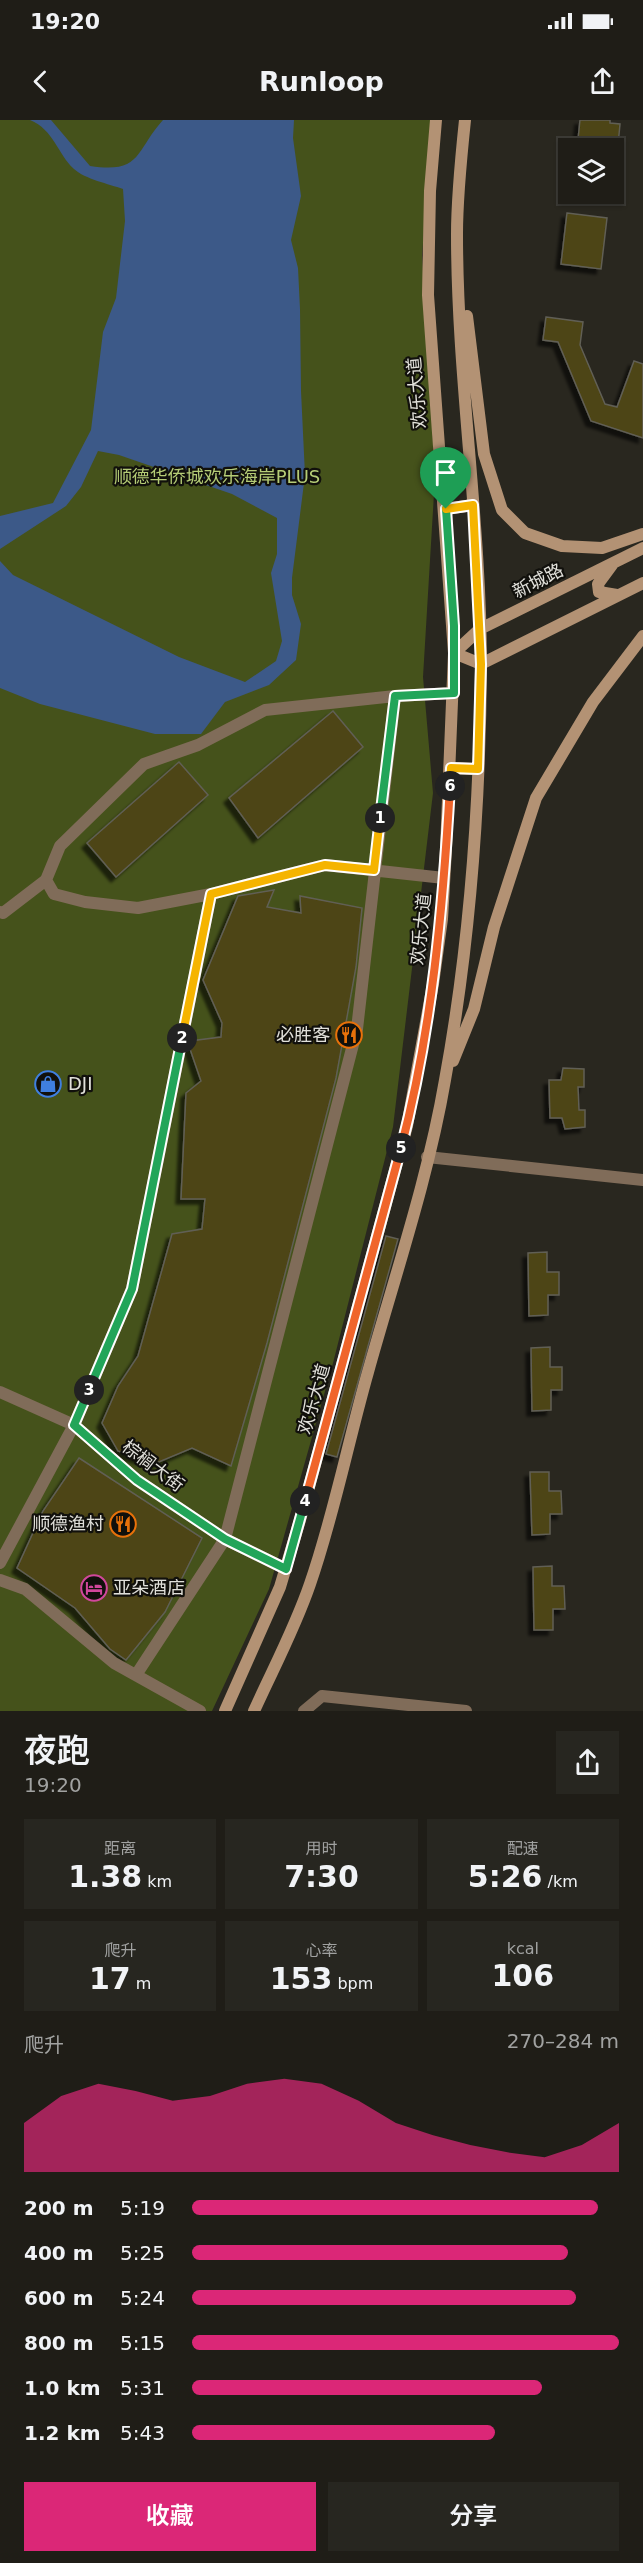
<!DOCTYPE html>
<html lang="zh">
<head>
<meta charset="utf-8">
<style>
  :root { --surface:#1f1d17; --page:#272620; --text:#f1f3f6; --muted:#a1a2a1; --line:#3c3b36; --accent:#db2777 }
  body { margin:0; font-family:"DejaVu Sans","Noto Sans SC",sans-serif; background:var(--page); color:var(--text); height:100vh; display:flex; flex-direction:column; font-size:22px; white-space:nowrap }
  * { box-sizing:border-box; margin:0 }
  p { font-size:20px; color:var(--muted) }
  .icon { flex:none; width:33px; height:33px; fill:none; stroke:currentColor; stroke-width:2; stroke-linecap:round; stroke-linejoin:round }
  .map { position:relative; height:1591px; overflow:hidden }
  .sheet { display:flex; flex-direction:column; background:var(--surface); flex:1 }
  .sheet>* { flex:none }
  .controls { position:absolute; left:558px; top:18px; display:grid; gap:12px }
  .controls a { display:grid; place-items:center; width:66px; height:66px; border-radius:0px; background:var(--surface); box-shadow:0 2px 4px #0004,0 0 0 2px var(--line); font-size:30px }
  .pin { position:absolute; display:grid; place-items:center; width:51px; height:51px; color:#fff; margin:-62px -26px; border-radius:50% 50% 50% 0; rotate:-45deg; box-shadow:0 0 6px #0007 }
  .pin .icon { rotate:45deg }
  .km { position:absolute; width:30px; height:30px; margin:-15px; border-radius:50%; background:#222; color:#fff; font-size:16px; line-height:30px; text-align:center }
  .round { display:grid; place-items:center; flex:none; width:63px; height:63px; border-radius:0px; background:var(--page) }
  .head { display:flex; align-items:center; justify-content:space-between; height:102px; padding:0 24px }
  h1 { font-size:33px; font-weight:600; line-height:45px }
  .metrics { display:grid; grid-template-columns:repeat(3,1fr); gap:9px; height:102px; padding:6px 24px }
  .metrics div { display:grid; align-content:center; border-radius:0px; background:var(--page); text-align:center }
  .metrics b { font-size:30px; font-weight:600 }
  .metrics small { font-size:16px; font-weight:400 }
  .metrics p { font-size:16px }
  .chart { height:168px; padding:12px 24px }
  .chart p { display:flex; justify-content:space-between }
  .chart svg { width:100%; height:108px; margin-top:6px; fill:var(--accent); opacity:.7 }
  .button { display:flex; gap:12px; margin-top:auto; padding:12px 24px }
  .button a { flex:1; height:69px; border-radius:0px; background:var(--accent); color:#fff; font-size:24px; font-weight:600; line-height:69px; text-align:center }
  .button a+a { background:var(--page); color:var(--text) }
  ul { padding:0 24px; list-style:none; font-size:20px }
  li { display:grid; grid-template-columns:96px 72px 1fr; align-items:center; height:45px }
  li i { height:15px; border-radius:8px; background:var(--accent) }
  .status { display:flex; justify-content:space-between; align-items:center; height:42px; padding:0 30px; background:var(--surface); direction:ltr }
  .status svg { height:16px; fill:currentColor }
  header { display:flex; justify-content:space-between; align-items:center; height:78px; padding:0 24px; background:var(--surface); font-size:27px; font-weight:600 }
  .map>svg:first-child { display:block }
</style>
</head>
<body>
<div class="status"><b>19:20</b><svg viewBox="0 0 49 12"><path d="M0 12V9h3v3zM5 12V6h3v6zM10 12V3h3v9zM15 12V0h3v12zM26 1h20v11H26zM47 4h2v5h-2z"/></svg></div>
<header><svg class="icon" aria-label="back" viewBox="0 0 24 24"><path d="M15 5l-7 7 7 7"/></svg>Runloop<svg class="icon" aria-label="share" viewBox="0 0 24 24"><path d="M12 15V3M7 8l5-5 5 5M5 13v7h14v-7"/></svg></header>
<div class="map">
<svg width="643" height="1591" viewBox="0 0 643 1591">
  <defs>
    <filter id="shadow"><feDropShadow dx="-5" dy="5" stdDeviation="1.5" flood-color="#0009"/></filter>
  </defs>
  <rect width="100%" height="100%" fill="#29271f"/>
  <path fill="#45521b" d="M0,0H433L422,135L435,357L423,557L433,673L393,1007L333,1243L269,1469L212,1591H0Z"/>
  <path fill="#3c5988" d="M30,0H51L90,46C142,54 135,31 163,0H294L293,18L301,76L291,120L298,148L300,189L301,271L305,355L292,458V475L301,504L296,540L269,565L225,582L201,614H155L40,584L0,568V441L13,455L179,537L245,562L276,541L282,521L271,453L277,434V398L232,374L119,335L98,331L81,367L66,386L0,429V396L53,383L91,310L103,212L116,178L125,101L123,69C109,64 85,59 74,49C57,33 54,10 30,0Z"/>
  <path fill="#4d4412" stroke="#615f55" stroke-width="1.5" filter="url(#shadow)" d="M580,0H610V3L620,4L618,25L578,20Z
    M567,93L607,98L601,149L561,144Z
    M546,197L583,202L580,225L605,284L617,287L634,241L643,244V318L591,301L558,222L543,220Z
    M333,591L363,627L258,718L229,678Z
    M179,642L208,675L116,757L87,723Z
    M274,770L267,787L301,793L300,776L362,788L356,847L336,958L267,1223L231,1346L192,1328L154,1344L118,1331L102,1303L118,1266L138,1236L172,1114L202,1109L205,1079H181L186,973L201,961L189,926L190,921L221,917L222,903L203,860L238,776Z
    M563,948L584,949V967H578L579,990H585V1007L565,1009L562,998H550L549,960H561Z
    M386,1116L398,1119L337,1337L326,1334Z
    M547,1132V1152H559V1175H548V1195L529,1196L528,1133Z
    M550,1227V1247H562V1270H551V1290L532,1291L531,1228Z
    M79,1338L202,1418L165,1492L126,1540L110,1529L75,1488L17,1448L43,1391Z
    M530,1352H549V1371H561L562,1394H550V1414L532,1415Z
    M552,1446V1466H564L565,1489H553V1510H534L533,1447Z"/>
  <g fill="none" stroke-linecap="round" stroke-linejoin="round">
    <path stroke="#806c59" stroke-width="12" d="M444,758L325,745L211,774L138,788L85,782L54,774L46,760L60,726L144,644L198,625L265,590L395,576L454,573
      M0,792L3,793L46,760
      M427,1037L643,1060
      M0,1272L74,1305L137,1360L225,1419L286,1449
      M0,1443L74,1305L132,1169L211,774
      M0,1460L25,1469L114,1543L200,1591
      M136,1555L225,1419L357,909L395,576
      M304,1591L322,1576L466,1591"/>
    <path stroke="#b39274" stroke-width="12" d="M467,196L484,334L502,390L525,413L562,426L602,428L643,414
      M445,389L473,385
      M643,428L480,509L454,533L481,544L643,463
      M612,445L598,464L599,472L617,475
      M451,648L478,649
      M453,941L474,889L494,807L536,678L593,582L643,516
      M225,1591L280,1467L300,1400L407,1006L433,864L442,799L446,729L454,533L428,175L430,71L436,0
      M254,1591C273,1549 295,1508 310,1464C334,1395 348,1322 368,1252C395,1155 428,1059 445,960C470,824 480,684 481,546C481,402 457,258 457,114C457,76 461,38 465,0"/>
  </g>
  <g fill="none" stroke-linecap="round" stroke-linejoin="round">
    <g stroke="#fff" stroke-width="12">
      <path id="split-1" d="M380,698L395,576L454,573V506L446,389"/>
    </g>
    <g stroke="#fff" stroke-width="12">
      <path id="split-2" d="M182,918L211,774L325,745L374,750L380,698"/>
    </g>
    <g stroke="#fff" stroke-width="12">
      <path id="split-3" d="M89,1270L132,1169L182,918"/>
    </g>
    <g stroke="#fff" stroke-width="12">
      <path id="split-4" d="M89,1270L74,1305L137,1360L225,1419L286,1449L305,1381"/>
    </g>
    <g stroke="#fff" stroke-width="12">
      <path id="split-5" d="M305,1381L401,1028"/>
    </g>
    <g stroke="#fff" stroke-width="12">
      <path id="split-6" d="M401,1028C432,910 443,788 450,666"/>
    </g>
    <g stroke="#fff" stroke-width="12">
      <path id="split-7" d="M446,389L473,385L481,544L478,649L451,648L450,666"/>
    </g>
    <use href="#split-1" stroke="#22a559" stroke-width="8"/>
    <use href="#split-2" stroke="#f5b400" stroke-width="8"/>
    <use href="#split-3" stroke="#22a559" stroke-width="8"/>
    <use href="#split-4" stroke="#22a559" stroke-width="8"/>
    <use href="#split-5" stroke="#f0652b" stroke-width="8"/>
    <use href="#split-6" stroke="#f0652b" stroke-width="8"/>
    <use href="#split-7" stroke="#f5b400" stroke-width="8"/>
  </g>
  <defs>
    <g id="restaurant-ring" transform="scale(1.35)"><circle r="9.5" fill="#11100c" stroke="#e8710a" stroke-width="1.5"/><path d="M-5-6h1v4h1v-4h1v4h1v-4h1v5L-1.5 .5V6h-2V.5L-5-1ZM5-6V6H3V1.5H1.5Q1.5-4 5-6Z" fill="#e8710a"/></g>
    <g id="shop-ring" transform="scale(1.35)"><circle r="9.5" fill="#11100c" stroke="#3f7fe0" stroke-width="1.5"/><path d="M-5-2.5h2.3a2.7 3.5 0 0 1 5.4 0H5L5.5 6h-11ZM-1.5-2.5h3a1.5 2.3 0 0 0-3 0Z" fill="#3f7fe0"/></g>
    <g id="hotel-ring" transform="scale(1.35)"><circle r="9.5" fill="#11100c" stroke="#d1479c" stroke-width="1.5"/><path d="M-6-4.5h1.5V1H6V5H4.5V3h-9V5H-6ZM-4 0a1.8 1.8 0 1 1 3.6 0ZM.5 0V-2.5h3Q6-2.5 6 0Z" fill="#d1479c"/></g>
  </defs>
  <g fill-rule="evenodd">
    <use href="#restaurant-ring" x="349" y="915"/>
    <use href="#shop-ring" x="48" y="964"/>
    <use href="#restaurant-ring" x="123" y="1404"/>
    <use href="#hotel-ring" x="94" y="1468"/>
  </g>
  <g text-anchor="middle" stroke-width="4.5" stroke-linejoin="round" paint-order="stroke">
    <g font-size="18" fill="#e1e0da" stroke="#11100c">
      <text transform="translate(417 273) rotate(-95)" y="6">欢乐大道</text>
      <text transform="translate(538 461) rotate(-27)" y="6">新城路</text>
      <text transform="translate(421 809) rotate(-84)" y="6">欢乐大道</text>
      <text transform="translate(314 1279) rotate(-74)" y="6">欢乐大道</text>
      <text transform="translate(153 1346) rotate(37)" y="6">棕榈大街</text>
    </g>
    <g font-size="18" fill="#b5cc76" stroke="#11100c">
      <text x="217" y="363">顺德华侨城欢乐海岸PLUS</text>
    </g>
    <g font-size="18" fill="#e1e0da" stroke="#11100c" text-anchor="end">
      <text x="330" y="921">必胜客</text>
      <text x="68" y="970" text-anchor="start">DJI</text>
      <text x="104" y="1410">顺德渔村</text>
      <text x="113" y="1474" text-anchor="start">亚朵酒店</text>
    </g>
  </g>
</svg>
<div class="controls">
<a><svg class="icon" aria-label="layers" viewBox="0 0 24 24"><path d="M12 4l9 5-9 5-9-5zM3 14l9 5 9-5"/></svg></a>
</div>
<div class="pin" style="left:446px;top:389px;background:#1e9e55"><svg class="icon" aria-label="arrive" viewBox="0 0 24 24"><path d="M6 21V4h12l-3 4 3 4H6"/></svg></div>
<b class="km" style="left:380px;top:698px">1</b>
<b class="km" style="left:182px;top:918px">2</b>
<b class="km" style="left:89px;top:1270px">3</b>
<b class="km" style="left:305px;top:1381px">4</b>
<b class="km" style="left:401px;top:1028px">5</b>
<b class="km" style="left:450px;top:666px">6</b>
</div>
<section class="sheet">
<div class="head"><div><h1>夜跑</h1><p>19:20</p></div><a class="round"><svg class="icon" aria-label="share" viewBox="0 0 24 24"><path d="M12 15V3M7 8l5-5 5 5M5 13v7h14v-7"/></svg></a></div>
<div class="metrics">
<div><p>距离</p><b>1.38<small> km</small></b></div>
<div><p>用时</p><b>7:30</b></div>
<div><p>配速</p><b>5:26<small> /km</small></b></div>
</div>
<div class="metrics">
<div><p>爬升</p><b>17<small> m</small></b></div>
<div><p>心率</p><b>153<small> bpm</small></b></div>
<div><p>kcal</p><b>106</b></div>
</div>
<div class="chart"><p><span>爬升</span>270–284 m</p>
<svg viewBox="0 0 160 44" preserveAspectRatio="none"><path d="M0 44V24L10 13L20 8L30 11L40 15L50 13L60 8L70 6L80 8L90 15L100 24L110 29L120 33L130 36L140 38L150 33L160 24V44z"/></svg>
</div>
<ul>
<li><b>200 m</b>5:19<i style="width:95%"></i></li>
<li><b>400 m</b>5:25<i style="width:88%"></i></li>
<li><b>600 m</b>5:24<i style="width:90%"></i></li>
<li><b>800 m</b>5:15<i style="width:100%"></i></li>
<li><b>1.0 km</b>5:31<i style="width:82%"></i></li>
<li><b>1.2 km</b>5:43<i style="width:71%"></i></li>
</ul>
<div class="button"><a>收藏</a><a>分享</a></div>
</section>
</body>
</html>
